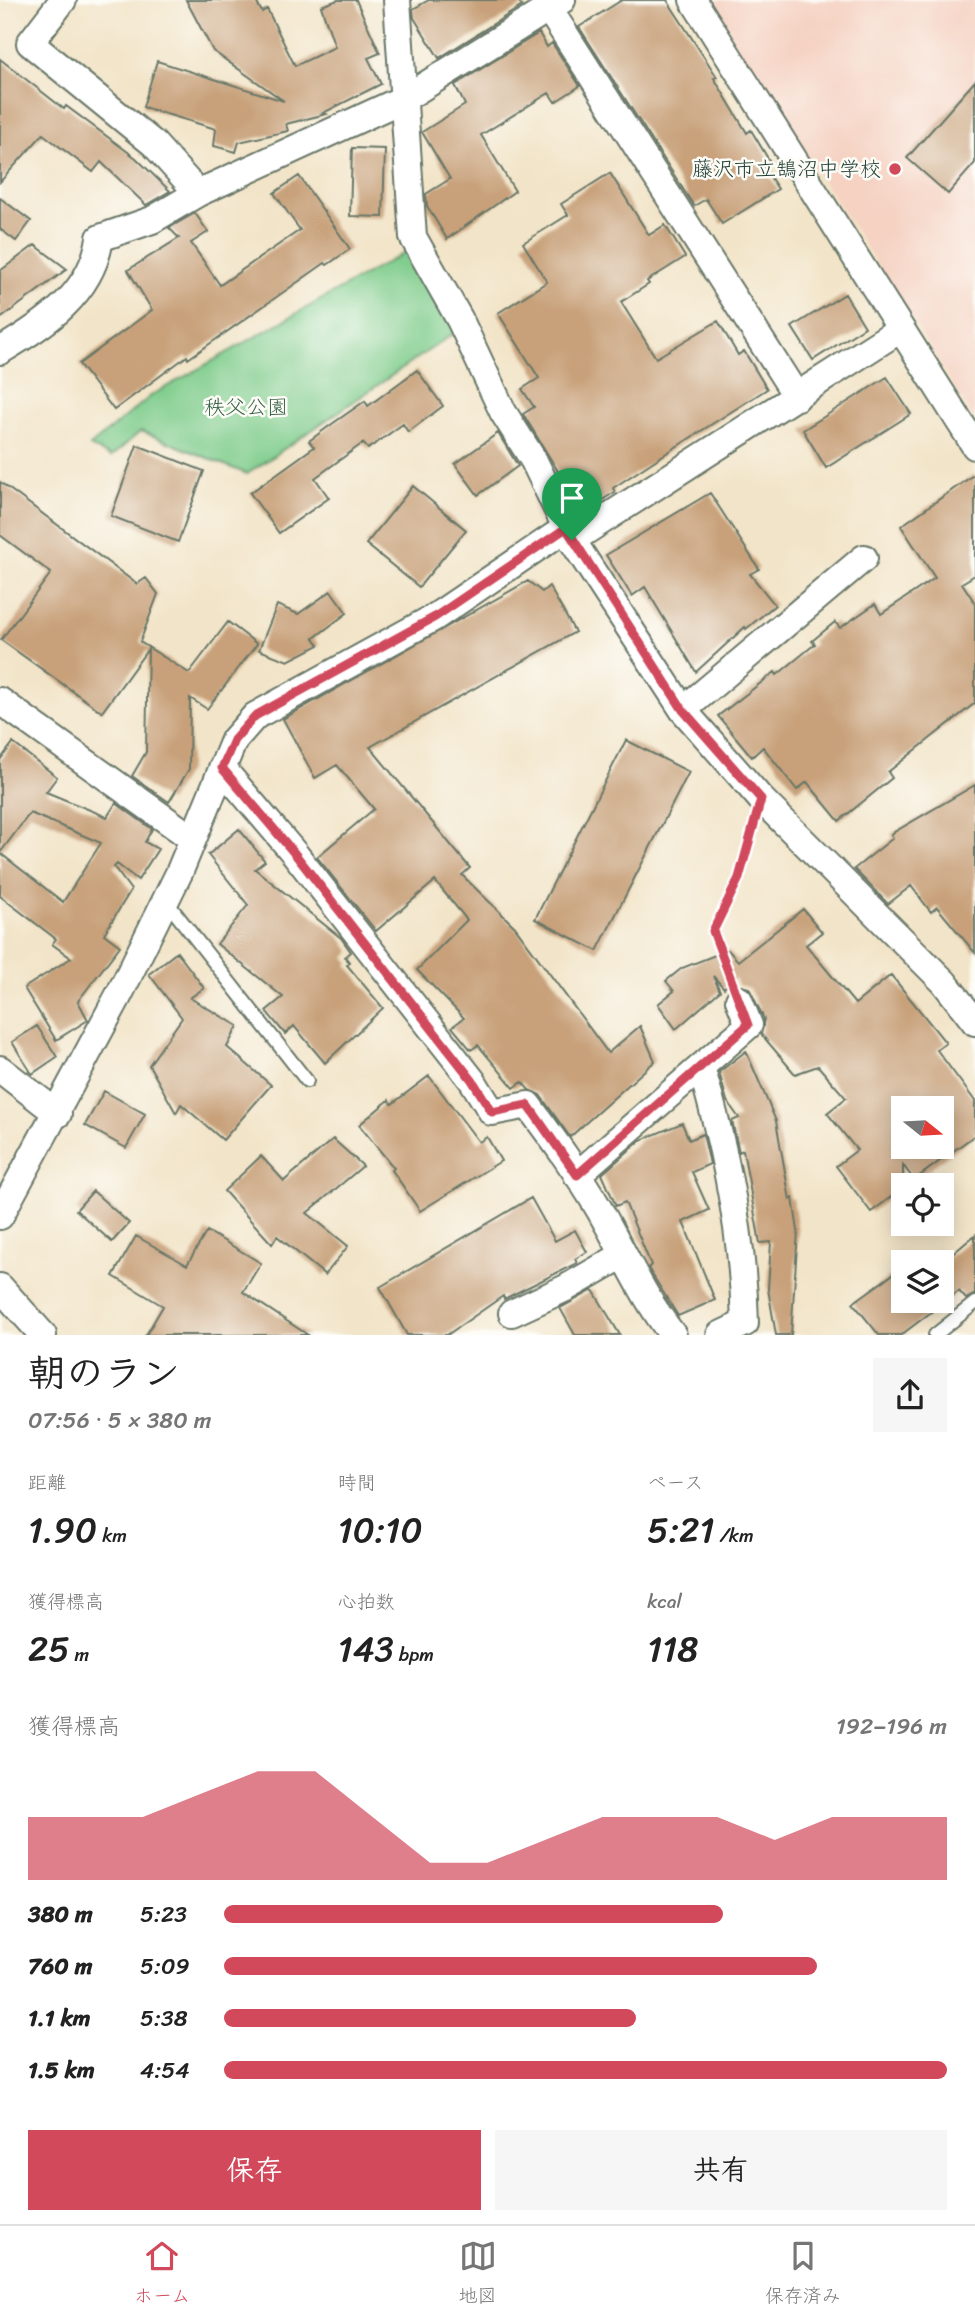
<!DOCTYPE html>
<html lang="ja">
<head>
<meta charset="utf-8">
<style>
  :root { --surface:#fff; --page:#f6f6f6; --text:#222; --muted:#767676; --line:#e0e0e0; --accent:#d1495b }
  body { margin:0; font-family:Sriracha,"Klee One",sans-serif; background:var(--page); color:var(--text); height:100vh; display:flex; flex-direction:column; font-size:26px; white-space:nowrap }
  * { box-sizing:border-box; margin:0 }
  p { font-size:23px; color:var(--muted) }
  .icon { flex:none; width:38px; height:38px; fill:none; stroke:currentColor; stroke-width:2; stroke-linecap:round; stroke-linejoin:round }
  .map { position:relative; height:1335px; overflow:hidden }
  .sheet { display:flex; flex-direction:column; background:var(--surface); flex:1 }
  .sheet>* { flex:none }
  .needle { width:46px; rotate:108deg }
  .buttons { position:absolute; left:891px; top:1096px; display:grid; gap:14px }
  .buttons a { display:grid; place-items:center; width:63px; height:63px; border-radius:0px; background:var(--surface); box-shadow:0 4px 18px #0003; font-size:35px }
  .pin { position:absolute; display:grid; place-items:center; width:60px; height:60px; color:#fff; margin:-72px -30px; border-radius:50% 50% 50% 0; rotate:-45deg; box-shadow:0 0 7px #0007 }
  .pin .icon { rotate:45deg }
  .round { display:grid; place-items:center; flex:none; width:74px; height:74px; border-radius:0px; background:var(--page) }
  .summary { display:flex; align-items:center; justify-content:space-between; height:119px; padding:0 28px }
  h1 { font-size:38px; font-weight:600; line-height:52px }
  .figures { display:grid; grid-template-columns:repeat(3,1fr); gap:10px; height:119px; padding:7px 28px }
  .figures div { display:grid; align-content:center }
  .figures b { font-size:35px; font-weight:600 }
  .figures small { font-size:19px; font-weight:400 }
  .figures p { font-size:19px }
  .chart { height:196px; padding:14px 28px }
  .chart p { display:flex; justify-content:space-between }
  .chart svg { width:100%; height:126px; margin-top:7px; fill:var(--accent); opacity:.7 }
  .action { display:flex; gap:14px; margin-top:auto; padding:14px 28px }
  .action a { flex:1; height:80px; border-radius:0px; background:var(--accent); color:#fff; font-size:28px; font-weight:600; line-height:80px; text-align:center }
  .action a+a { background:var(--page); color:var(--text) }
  ul { padding:0 28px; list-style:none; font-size:23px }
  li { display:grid; grid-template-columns:112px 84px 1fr; align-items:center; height:52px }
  li i { height:18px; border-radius:9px; background:var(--accent) }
  .tabs { display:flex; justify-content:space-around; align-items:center; height:98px; border-top:2px solid var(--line); background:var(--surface); font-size:19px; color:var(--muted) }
  .tabs a { display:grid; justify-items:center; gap:4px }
  .tabs .selected { color:var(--accent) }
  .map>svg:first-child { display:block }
</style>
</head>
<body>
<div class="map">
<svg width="975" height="1335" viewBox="0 0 975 1335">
  <rect width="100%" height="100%" fill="#fdfcf7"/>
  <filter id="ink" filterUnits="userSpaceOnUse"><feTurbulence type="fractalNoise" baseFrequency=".0143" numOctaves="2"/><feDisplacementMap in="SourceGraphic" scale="14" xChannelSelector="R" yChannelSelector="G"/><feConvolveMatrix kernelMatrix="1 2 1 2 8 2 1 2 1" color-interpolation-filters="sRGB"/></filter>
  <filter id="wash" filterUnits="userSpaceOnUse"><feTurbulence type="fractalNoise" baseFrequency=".00686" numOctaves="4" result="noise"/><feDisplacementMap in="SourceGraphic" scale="28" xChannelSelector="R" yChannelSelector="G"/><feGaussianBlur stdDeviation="1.57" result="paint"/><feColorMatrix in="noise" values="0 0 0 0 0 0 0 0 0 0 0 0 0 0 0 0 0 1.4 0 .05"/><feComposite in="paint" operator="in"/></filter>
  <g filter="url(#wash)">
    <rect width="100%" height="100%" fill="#f2e4c8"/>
    <path fill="#f5d2c2" d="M705,0H975V418L972,417L907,310Z"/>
    <path fill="#7ecc8b" stroke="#4e8460" stroke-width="2" d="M411,249L463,327L247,474L141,431L111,457L90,446L152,395Z"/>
    <g id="blocks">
      <path fill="#c8a17a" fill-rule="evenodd" d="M186,0H255L262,12L267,9L295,66L335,47L321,6L338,0H356L380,53L368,58L381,84L323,113L326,114L286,124L288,131L239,142L236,152L214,146L216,129L143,107L157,61L284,101L213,51Z
        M429,0H518L522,6L439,58L414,18L413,9Z
        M622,0H667L717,77L714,78L747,133L751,130L770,162L763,166L778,189L722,224L706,199L694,206L579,27Z
        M539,33L547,47L552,43L580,86L555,102L549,93L481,135L515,191L447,239L427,206L426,194L450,179L422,132L465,105L455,85Z
        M0,59L64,109L66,106L136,158L170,191L146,205L101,162L93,172L43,134L0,182Z
        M975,81V163L948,194L907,158Z
        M352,148L385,149L383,217L350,216Z
        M610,173L649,235L665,225L685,257L647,281L649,284L621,302L656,358L718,321L738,355L744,351L767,389L654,461L613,488L615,492L583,512L523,414L534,407L522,389L539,378L498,313L547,282L523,243L568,215L561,204Z
        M299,176L350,249L327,265L325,263L188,359L187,356L114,410L79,364L152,310L128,270L179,238L169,228L195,213L208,232L191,243L220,285L300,230L274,193Z
        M0,198L31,221L16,241L0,229Z
        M35,245L67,269L0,319V271Z
        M845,294L865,327L813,360L792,327Z
        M417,370L443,406L408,432L403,424L368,449L363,443L315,478L329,498L279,533L250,493L314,447L309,441L332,424L365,401L368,406Z
        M887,377L911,414L826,468L803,430Z
        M498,433L518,466L478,495L455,464Z
        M137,445L204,471L178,542L111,516Z
        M975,474V575L962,583L975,603V703L888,772L892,778L839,821L807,782L797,790L763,747L752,757L718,716L775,672L777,675L815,644L812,641L835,622L840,628L875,604L881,614L935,578L901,526Z
        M0,482L137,584L146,578L158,594L140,642L189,673L228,622L257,644L207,709L190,698L189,769L169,802L132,776L146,752L148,649L102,712L1,640L51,573L0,535Z
        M413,486L466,530L419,587L366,544Z
        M710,493L759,569L750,574L775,605L746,629L745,627L696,672L645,587L632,596L606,555Z
        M528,581L542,592L549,586L575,632L370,747L470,868L462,875L515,927L608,1053L640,1026L655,1061L570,1137L540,1095L529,1090L522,1082L514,1088L478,1045L471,1050L452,1027L464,1018L417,970L467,920L435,881L376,931L317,857L374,809L337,765L315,778L283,719Z
        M331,591L347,613L314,638L319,645L288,661L259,650L277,605L298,614Z
        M626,740L689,772L597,951L535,919Z
        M13,743L57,777L46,792L107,817L116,803L152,829L145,842L158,849L138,880L117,864L114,867L131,890L104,934L120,946L78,1001L88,1020L56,1040L24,988L71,958L52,944L56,939L0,896V760ZM30,813L101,843L63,902L0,853Z
        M975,785V953L937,907L931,912L911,886L888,904L854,869L893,838L891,834Z
        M239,829L265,861L255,869L341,938L351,952L345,957L350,963L347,965L383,1008L325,1063L294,1026L285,1034L266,1011L283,997L217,944L248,905L208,855Z
        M803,909L822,932L806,945L855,1004L891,975L946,1043L937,1050L975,1101V1135L914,1180L903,1165V1188L871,1212L836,1166L857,1150L827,1113L846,1098L818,1066L795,1074L761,1034L764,1019L749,988L738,985L735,978L724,988L713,976L720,991L676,1029L658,1004L674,991L666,981L682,968L728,950L738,961ZM903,1108H942V1146H903Z
        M177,952L204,988L190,998L238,1026L227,1047L271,1085L223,1140L181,1104L176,1113L149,1065L182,1018L149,974Z
        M37,1026L57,1057L32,1074L12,1042Z
        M746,1051L776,1121L790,1200L793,1198L798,1231L791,1335H776L768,1289L771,1242L760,1243L743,1150L739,1152L732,1121L739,1118L727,1101L719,1072Z
        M429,1076L479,1142L487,1137L501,1161L420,1211L392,1170L394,1168L359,1125L389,1100L392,1104Z
        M104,1091L145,1114L126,1148L85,1125Z
        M682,1123L689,1140L703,1134L710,1164L692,1172L709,1210L683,1222L715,1300L678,1316L648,1268L651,1265L625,1202L616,1206L602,1174L641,1140Z
        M333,1139L363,1166L307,1213L348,1246L325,1275L277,1236L272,1244L224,1191L261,1156L284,1181Z
        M93,1191L129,1223L112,1242L76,1210Z
        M531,1198L555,1241L575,1230L587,1252L575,1259L577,1263L504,1299L503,1296L447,1335H407L380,1287Z
        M207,1231L261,1263L243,1292L308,1335H146L163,1306L113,1276L136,1236L187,1265Z
        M975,1235V1294L966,1299L959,1291L901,1335H879L853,1303L903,1267V1300H942V1263Z
        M593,1290L620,1335H575L560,1308Z"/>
    </g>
  </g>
  <g filter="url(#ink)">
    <use href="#blocks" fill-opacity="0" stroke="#697768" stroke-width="2"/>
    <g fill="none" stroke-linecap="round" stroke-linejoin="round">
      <g stroke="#697768" stroke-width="16">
        <path id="lane" d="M166,901L307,1081
          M935,1335L975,1303"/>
      </g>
      <g stroke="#697768" stroke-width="30">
        <path id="street" d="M63,0L30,43L154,144L198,193
          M397,0L413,237L460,320L503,412L534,461L572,540L683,710L761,799L944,982L975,1022
          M693,0L975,446
          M549,9L797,397
          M0,351C45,324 92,294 100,238L152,220L198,193L405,98L562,0
          M572,540L899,330
          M0,701L193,839
          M683,710L864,558
          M222,768L295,854L472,1080L492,1112L528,1105C553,1139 578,1173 599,1209C624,1252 642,1296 673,1335
          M701,1067C726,1151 743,1234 745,1323L720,1335
          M0,1069L58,1114
          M577,1175L749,1025L739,1000
          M0,1216L120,993L179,873L234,740L255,716L435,617L566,528
          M0,1287L43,1335
          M512,1313L566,1288L623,1255"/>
      </g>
      <path stroke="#697768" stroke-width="4.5" stroke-dasharray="2 5" stroke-linecap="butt" d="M729,973L713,931L739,878L751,828"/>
      <use href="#lane" stroke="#fff" stroke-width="12"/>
      <use href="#street" stroke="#fff" stroke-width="26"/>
    </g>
  </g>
  <g fill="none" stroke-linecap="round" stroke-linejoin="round" filter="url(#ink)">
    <g stroke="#fff" stroke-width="14">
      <path id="route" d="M566,528L683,710L761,799L739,878L713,931L748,1025L577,1175L528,1105L492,1112L472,1080L295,854L222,768L234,740L255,716L435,617Z"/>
    </g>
    <use href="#route" stroke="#d1495b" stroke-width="9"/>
  </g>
  <circle fill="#d1495b" stroke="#fdfcf7" stroke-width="2.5" cx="895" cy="169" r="7"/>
  <g text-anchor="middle" stroke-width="5" stroke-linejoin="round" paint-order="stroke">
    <g font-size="21" fill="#1f3d34" stroke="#fdfcf7" text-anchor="end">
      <text x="881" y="176">藤沢市立鵠沼中学校</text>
    </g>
    <g font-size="21" fill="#37614a" stroke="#fdfcf7">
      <text x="246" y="414">秩父公園</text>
    </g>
  </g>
</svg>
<div class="buttons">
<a><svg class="needle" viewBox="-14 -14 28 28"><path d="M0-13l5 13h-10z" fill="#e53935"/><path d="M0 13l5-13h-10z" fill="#767676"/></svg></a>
<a><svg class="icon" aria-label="locate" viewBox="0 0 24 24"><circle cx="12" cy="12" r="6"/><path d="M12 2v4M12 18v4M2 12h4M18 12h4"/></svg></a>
<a><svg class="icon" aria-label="layers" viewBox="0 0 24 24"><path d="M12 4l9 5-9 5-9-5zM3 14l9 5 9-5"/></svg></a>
</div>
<div class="pin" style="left:572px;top:540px;background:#1e9e55"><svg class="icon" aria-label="arrive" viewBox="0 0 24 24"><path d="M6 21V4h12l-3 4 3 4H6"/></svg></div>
</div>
<section class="sheet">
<div class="summary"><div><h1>朝のラン</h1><p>07:56 · 5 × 380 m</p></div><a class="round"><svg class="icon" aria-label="share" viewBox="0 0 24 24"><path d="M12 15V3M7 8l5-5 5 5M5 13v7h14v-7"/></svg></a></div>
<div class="figures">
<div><p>距離</p><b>1.90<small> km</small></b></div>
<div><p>時間</p><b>10:10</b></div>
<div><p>ペース</p><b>5:21<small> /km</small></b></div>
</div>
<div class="figures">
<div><p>獲得標高</p><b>25<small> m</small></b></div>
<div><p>心拍数</p><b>143<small> bpm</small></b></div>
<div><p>kcal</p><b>118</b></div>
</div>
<div class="chart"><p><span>獲得標高</span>192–196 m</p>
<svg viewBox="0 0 160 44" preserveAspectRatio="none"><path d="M0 44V22L10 22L20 22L30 14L40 6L50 6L60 22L70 38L80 38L90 30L100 22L110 22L120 22L130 30L140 22L150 22L160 22V44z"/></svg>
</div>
<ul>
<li><b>380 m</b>5:23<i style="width:69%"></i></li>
<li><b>760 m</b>5:09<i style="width:82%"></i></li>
<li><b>1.1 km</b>5:38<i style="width:57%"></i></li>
<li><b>1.5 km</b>4:54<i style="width:100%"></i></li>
</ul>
<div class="action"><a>保存</a><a>共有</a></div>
</section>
<nav class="tabs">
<a class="selected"><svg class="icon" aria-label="home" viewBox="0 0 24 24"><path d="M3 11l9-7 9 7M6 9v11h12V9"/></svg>ホーム</a>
<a><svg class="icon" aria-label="map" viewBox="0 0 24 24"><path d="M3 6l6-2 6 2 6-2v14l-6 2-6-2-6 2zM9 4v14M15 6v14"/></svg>地図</a>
<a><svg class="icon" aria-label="saved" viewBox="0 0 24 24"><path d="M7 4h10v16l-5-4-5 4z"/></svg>保存済み</a>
</nav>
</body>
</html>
